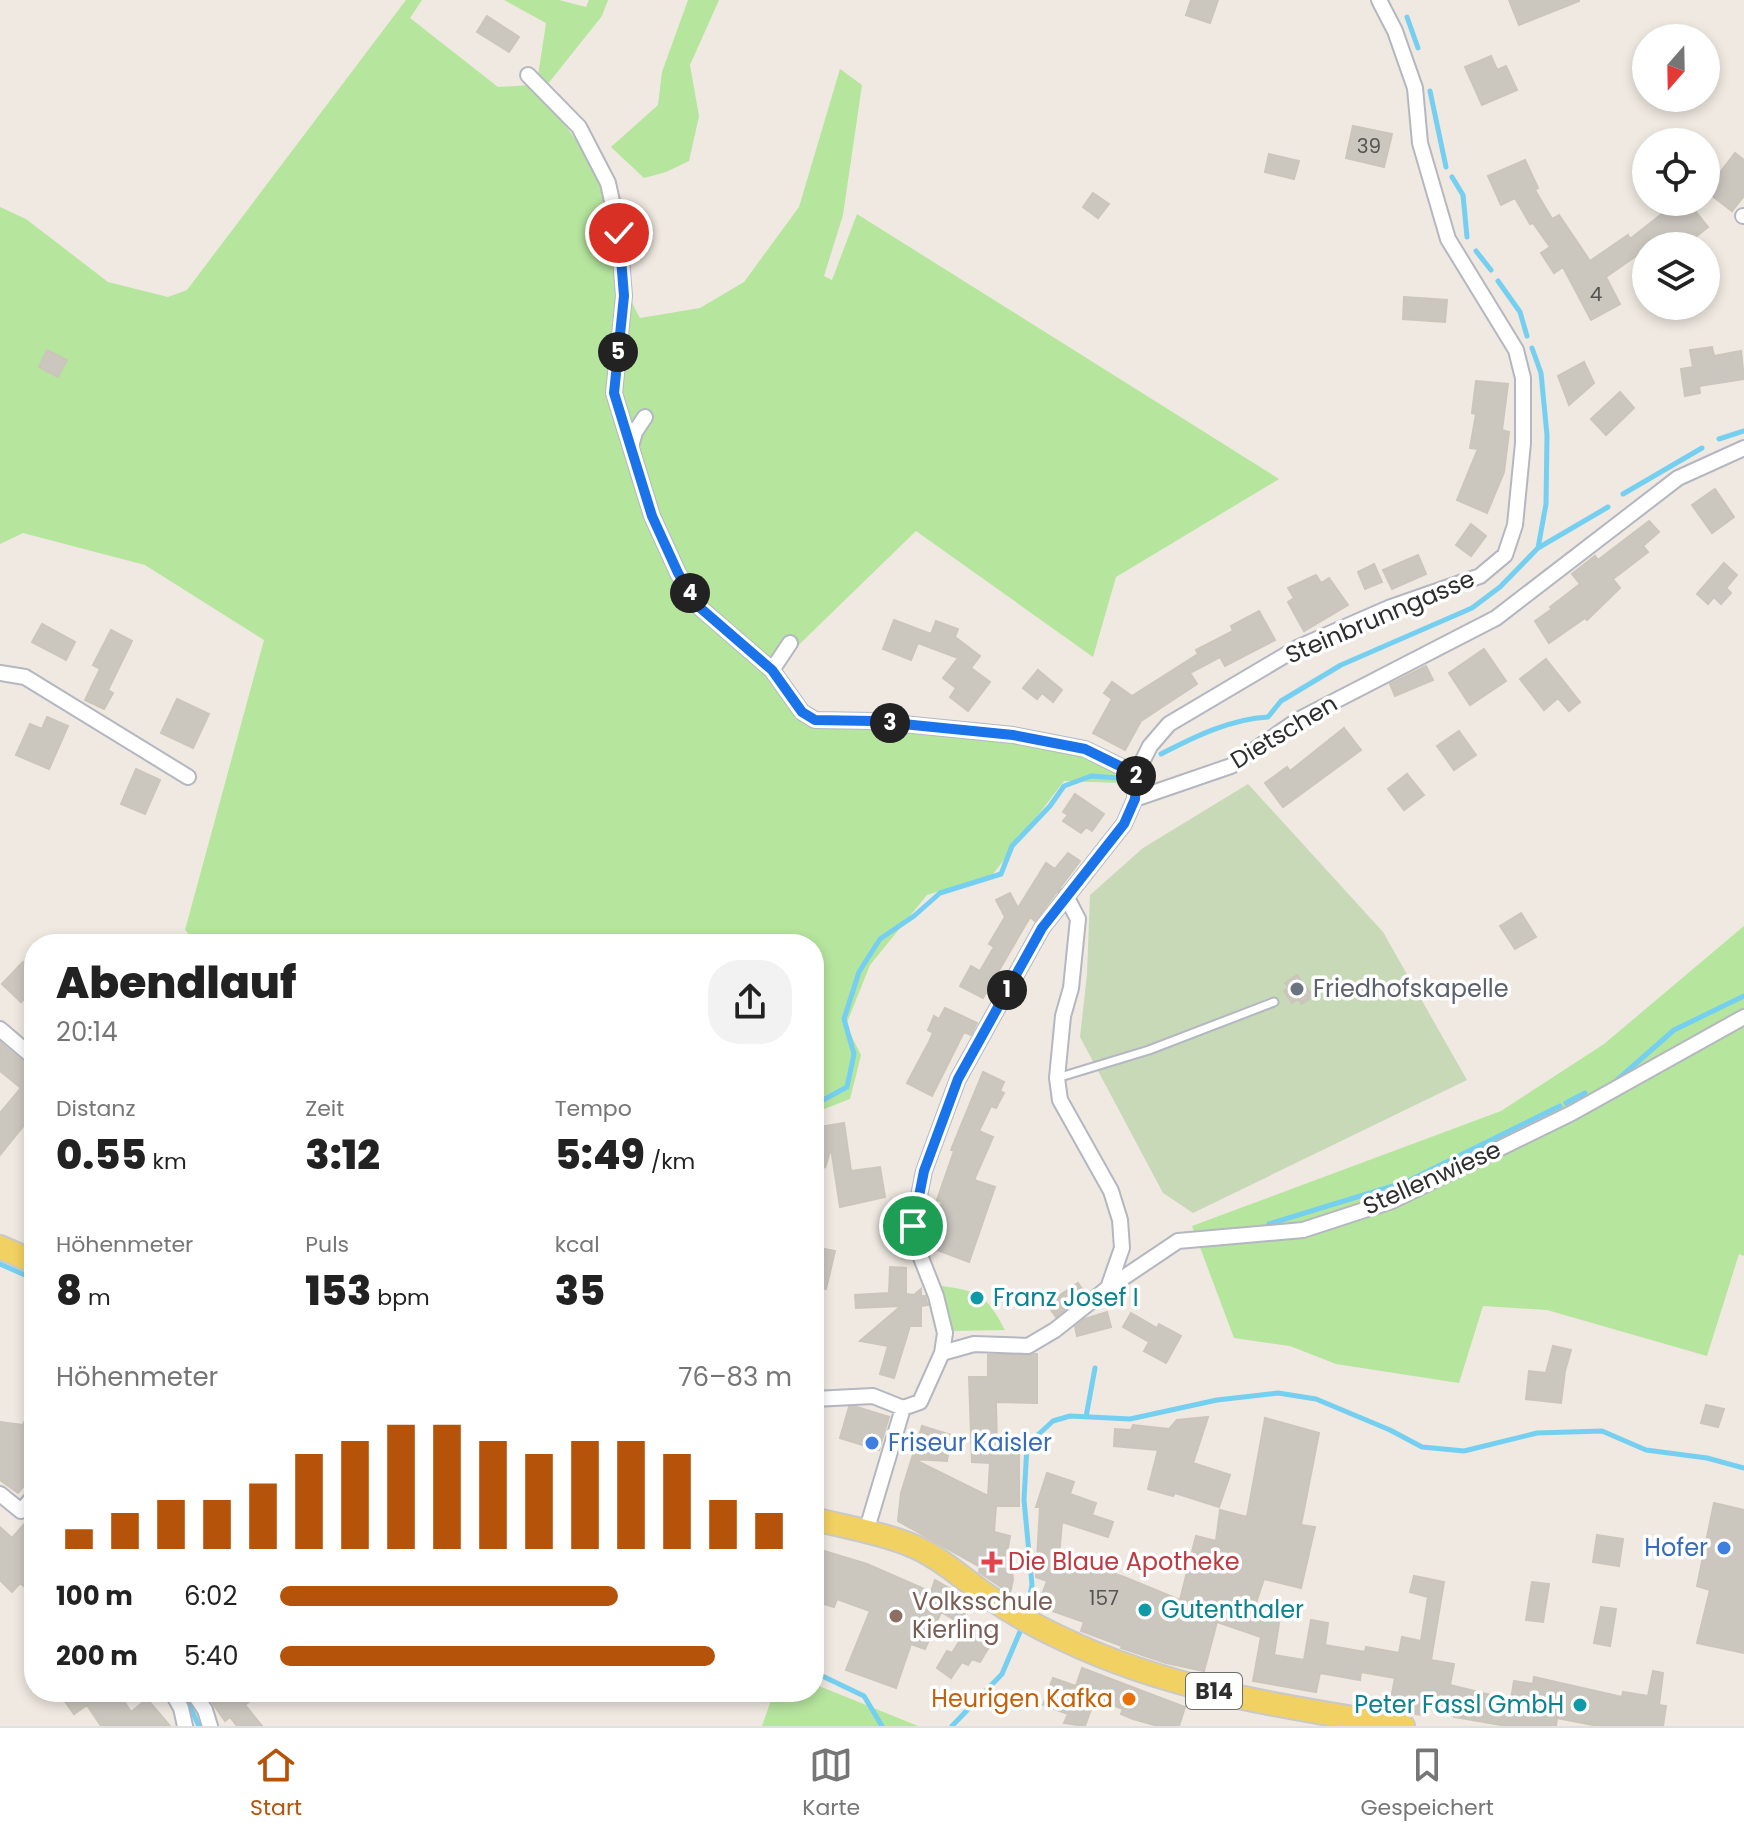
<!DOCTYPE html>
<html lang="de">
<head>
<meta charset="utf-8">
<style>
  :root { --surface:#fff; --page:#f2f2f2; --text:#222; --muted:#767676; --line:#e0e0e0; --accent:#b45309 }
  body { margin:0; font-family:Poppins,sans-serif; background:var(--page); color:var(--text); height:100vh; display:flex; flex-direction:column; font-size:30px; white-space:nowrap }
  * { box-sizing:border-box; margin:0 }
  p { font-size:26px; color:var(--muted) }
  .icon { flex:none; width:44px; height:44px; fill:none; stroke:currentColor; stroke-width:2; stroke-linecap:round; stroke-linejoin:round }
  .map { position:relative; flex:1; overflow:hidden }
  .panel { position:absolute; left:24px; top:934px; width:800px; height:768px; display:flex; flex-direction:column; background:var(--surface); border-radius:32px; box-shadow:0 4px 12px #0003 }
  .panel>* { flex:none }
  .needle { width:52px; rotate:200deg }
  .tools { position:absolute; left:1632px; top:24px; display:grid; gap:16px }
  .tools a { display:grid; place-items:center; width:88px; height:88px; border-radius:50%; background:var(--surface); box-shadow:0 4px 12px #0003; font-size:40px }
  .pin { position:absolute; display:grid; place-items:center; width:68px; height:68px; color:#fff; margin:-34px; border:4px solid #fff; border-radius:50%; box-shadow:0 2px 8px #0007 }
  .km { position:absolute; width:40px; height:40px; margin:-20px; border-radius:50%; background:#222; color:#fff; font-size:22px; line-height:40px; text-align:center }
  .round { display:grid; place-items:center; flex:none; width:84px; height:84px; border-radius:32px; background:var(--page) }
  .overview { display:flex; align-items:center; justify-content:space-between; height:136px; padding:0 32px }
  h1 { font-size:44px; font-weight:800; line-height:60px }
  .stats { display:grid; grid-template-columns:repeat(3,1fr); gap:12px; height:136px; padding:8px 32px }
  .stats div { display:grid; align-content:center }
  .stats b { font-size:40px; font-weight:800 }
  .stats small { font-size:22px; font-weight:400 }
  .stats p { font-size:22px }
  .chart { height:224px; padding:16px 32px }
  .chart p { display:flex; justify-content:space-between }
  .chart svg { width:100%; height:144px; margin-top:8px; stroke:var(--accent); stroke-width:6 }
  ul { padding:0 32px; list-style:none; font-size:26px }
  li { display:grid; grid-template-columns:128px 96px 1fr; align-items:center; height:60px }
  li i { height:20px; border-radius:10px; background:var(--accent) }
  .dock { display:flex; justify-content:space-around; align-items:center; height:112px; border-top:2px solid var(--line); background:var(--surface); font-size:22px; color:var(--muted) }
  .dock a { display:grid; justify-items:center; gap:4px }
  .dock .on { color:var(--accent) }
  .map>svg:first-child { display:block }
</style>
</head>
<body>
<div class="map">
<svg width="1744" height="1726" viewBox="0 0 1744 1726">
  <rect width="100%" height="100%" fill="#efe9e1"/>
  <path fill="#b6e59e" d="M406,0H422L410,18L498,87L531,85C563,121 594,157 608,205C620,245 618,281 640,318L700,308L744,282L799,207L840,69L862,85L843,215L824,276L832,280L857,214L1279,479L1116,577L1093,657L916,531L777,666L818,729L873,724L1012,738L1084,754L1110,766L1121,783L1064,781L993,874L927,895L870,965L846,1025L861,1055L850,1099L814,1113V944H245L239,940L238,944H198L185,930L264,640L145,565L23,533L0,544V207L26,219L108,282L168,297L187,290Z
    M504,0H559L586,7L589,0H608L602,16L547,85L538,76L546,23Z
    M688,0H719L690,65L699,116L689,161L666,172L644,178L611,147L658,105L662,72Z
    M1744,926V1256L1739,1254L1707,1356L1547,1310L1483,1306L1459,1383L1336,1364L1290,1346L1234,1338L1192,1226L1501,1111L1604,1044Z
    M942,1286C980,1291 987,1296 1005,1330L952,1331Z
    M814,1684L918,1726H762L774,1692H814Z"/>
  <path fill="#c8d9b8" d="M1248,784L1383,932L1467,1080L1193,1213L1163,1193L1080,1037L1087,974L1090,895L1143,848Z"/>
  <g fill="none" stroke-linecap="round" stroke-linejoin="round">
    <path stroke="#75cff0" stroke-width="5" d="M1407,17L1418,48
      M1430,91L1446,167
      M1452,177L1463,195L1467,237
      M1476,251L1491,270
      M1498,281L1520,312L1527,336
      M1719,439L1744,431
      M1623,494L1702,448
      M1538,548L1608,507
      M1161,754C1194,737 1230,719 1268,717L1281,701L1341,665L1472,608L1500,587L1538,548L1546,504L1547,435L1541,373L1532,348
      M1616,1081L1674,1030L1744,996
      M1566,1103L1585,1093
      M814,1105L847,1087L854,1054L844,1019L859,972L880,939L914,916L940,893L1001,874L1012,846L1050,806L1064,786L1091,776L1119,778
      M1269,1224L1406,1182L1560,1106
      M0,1264L34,1279
      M1086,1417L1095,1368
      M1026,1614L1032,1585L1024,1500L1027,1445L1053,1421L1070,1416L1130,1419L1217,1400L1278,1393L1316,1399L1390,1430L1422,1447L1464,1451L1537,1433L1602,1431L1646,1450L1707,1458L1744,1468
      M814,1672L864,1696L882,1726
      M183,1692L199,1726
      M952,1726L1002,1674L1022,1627"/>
  </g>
  <path fill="#cbc7bf" stroke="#cbc5ba" stroke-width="2" d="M1191,0H1218L1210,23L1186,15Z
    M1509,0H1579V1L1519,25Z
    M487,16L519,37L509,52L477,32Z
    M1491,56L1497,70L1506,66L1517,90L1482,105L1465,67Z
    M1353,126L1392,134L1384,167L1346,158Z
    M1735,153L1744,160V196L1732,211L1706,191V183L1715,171L1719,174Z
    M1269,154L1299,161L1294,179L1265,172Z
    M1525,160L1538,188L1535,190L1552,219L1559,215L1590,261L1628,235L1630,239L1677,202H1688L1708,227L1684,246H1646V249L1606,277L1620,304L1591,320L1563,267L1554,273L1541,253L1550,247L1533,223L1530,224L1515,198L1501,205L1488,176Z
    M1093,193L1109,204L1098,218L1083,207Z
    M1404,297L1447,300L1445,322L1403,319Z
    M1712,347L1714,356L1741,351L1744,379L1699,386L1700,393L1685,396L1681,369L1693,367L1690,350Z
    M47,350L67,360L58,377L39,367Z
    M1584,362L1594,383L1569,405L1558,376Z
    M1476,381L1508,384L1502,430L1509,432L1504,472L1487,513L1457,500L1478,449L1470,448L1476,414L1472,413Z
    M1620,392L1634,408L1606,435L1591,419Z
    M1715,489L1734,517L1712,533L1692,505Z
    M1649,521L1659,532L1643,546L1648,552L1613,579L1620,588L1587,620L1585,618L1549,643L1535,621L1552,609L1550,607L1580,584L1572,574L1595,556L1598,560Z
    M1471,524L1486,536L1471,556L1456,545Z
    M1418,555L1426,574L1392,589L1383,570Z
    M1724,563L1737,575L1726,588L1731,593L1721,604L1714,597L1708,604L1697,594Z
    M1374,564L1382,582L1365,589L1358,572Z
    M1316,575L1321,583L1329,578L1348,605L1304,631L1288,602L1294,598L1288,588Z
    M1259,611L1275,640L1225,666L1220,657L1190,673L1197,684L1141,721L1125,750L1093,733L1112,699L1104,693L1112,682L1132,696L1198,654L1196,650L1233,631L1231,626Z
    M894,620L931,634L936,621L958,629L955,637L980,656L971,668L990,682L968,711L950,697L956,688L943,678L958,658L918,643L911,660L883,649Z
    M42,624L75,642L66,660L32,642Z
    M111,630L132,641L108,690L113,693L104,709L85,700L100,669L93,665Z
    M1484,649L1506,681L1470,705L1449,673Z
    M1546,659L1580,702L1569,711L1558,698L1544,710L1520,679Z
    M1426,666L1433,680L1395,696L1390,684Z
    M1038,670L1062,690L1053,702L1042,693L1037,699L1023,688Z
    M177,699L209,714L193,748L161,733Z
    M47,717L68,726L49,769L16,755L30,724L42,729Z
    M1344,728L1361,750L1283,807L1265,783L1287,767L1290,771Z
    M1459,731L1476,755L1454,770L1437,746Z
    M136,769L160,780L145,814L121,804Z
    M1407,774L1424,795L1404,810L1388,789Z
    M1075,794L1104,814L1092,831L1086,827L1081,833L1063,821L1068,815L1063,812Z
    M1068,853L1080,861L1035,921L1030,917L983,998L960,986L971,966L980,971L994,947L989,944L1005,917L996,900L1010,893L1018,908L1046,863L1055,869Z
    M1521,913L1536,937L1515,949L1500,926Z
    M23,962L34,972V989L21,1002L2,984Z
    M1297,975L1313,996L1302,1004L1298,999L1292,1003L1284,991L1289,987L1285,983Z
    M945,1008L977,1023L971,1035L964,1032L932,1096L907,1083L929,1042L933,1033L928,1030L934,1016L939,1019Z
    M0,1042L28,1066L34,1068V1113L0,1155V1113L21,1088L0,1071Z
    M983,1072L1004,1082L1000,1091L1004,1093L996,1108L991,1106L979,1131L993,1137L974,1180L995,1187L969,1262L937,1250L940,1243L928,1239L942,1202L937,1200L954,1151L951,1150Z
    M844,1123L851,1171L880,1167L885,1197L840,1207L831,1148L825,1168L819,1127Z
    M814,1247L835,1251L826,1289L814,1286Z
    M890,1267L906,1268V1294L914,1295L921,1289V1296H925L928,1305L921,1306V1326H910L894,1378L880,1374L888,1346L860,1341L901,1306L856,1308L855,1295L889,1293Z
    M1078,1283L1085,1293L1056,1317L1047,1304Z
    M1107,1312L1111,1327L1077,1336L1075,1327L1085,1319Z
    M1131,1313L1157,1328L1159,1324L1181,1336L1166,1363L1144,1351L1149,1342L1123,1327Z
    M1553,1346L1571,1350L1565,1371L1561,1403L1526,1399L1529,1371L1546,1373Z
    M1037,1354V1403L996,1402L997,1448L1019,1450V1506H996L994,1532L1010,1536L1006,1558L1011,1561L1013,1580L1010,1593L979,1572L980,1567L898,1521L901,1493L922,1426L951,1435L947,1461L913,1459L988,1496L990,1463L972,1462L969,1377H988V1355Z
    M34,1401V1474L18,1493L0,1480V1422L23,1425Z
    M1706,1405L1724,1409L1718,1427L1701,1423Z
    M849,1407H857L889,1417L879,1450L840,1438Z
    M1208,1417L1193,1463L1230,1475L1219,1507L1175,1493L1173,1496L1148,1489L1158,1450L1114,1446L1115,1429L1131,1430L1133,1425L1169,1429L1177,1420Z
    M1265,1418L1319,1433L1301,1525L1315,1527L1301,1588L1264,1579L1253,1612L1280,1617L1274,1655L1304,1660L1311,1620L1328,1623L1325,1645L1365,1652L1366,1647L1399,1653L1402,1637L1421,1641L1428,1597L1410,1592L1414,1576L1444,1582L1431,1660L1454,1664L1450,1685L1511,1700L1514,1681L1533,1684L1534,1677L1622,1697L1623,1692L1648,1696L1653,1671L1663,1673L1659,1705L1666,1706L1663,1726H1598L1557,1718L1556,1726H1507L1454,1717L1456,1707L1424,1702L1422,1715L1389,1709L1395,1678L1361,1672L1360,1680L1320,1673L1316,1692L1253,1681L1261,1637L1217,1622L1204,1671L1166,1663L1121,1648L1122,1646L1081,1631L1084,1622L1038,1606L1047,1581L1036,1577L1040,1507H1036L1047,1473L1074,1482L1070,1494L1096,1503L1092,1515L1113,1522L1108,1537L1062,1522L1059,1557L1102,1573L1103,1570L1124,1577L1180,1600L1196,1536L1216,1541L1220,1510L1247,1517Z
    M1714,1503L1744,1510V1653L1697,1643L1710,1590L1697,1586Z
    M34,1513V1580L26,1588L20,1583L12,1592L0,1580V1527L12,1538Z
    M1597,1535L1623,1539L1619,1566L1593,1562Z
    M814,1548L867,1564L931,1592L935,1580L971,1601L960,1623L941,1612L925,1649L911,1644L896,1688L846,1670L870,1611L837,1599L834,1607L814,1601Z
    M1532,1582L1549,1584L1543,1622L1526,1620Z
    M1601,1607L1616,1609L1610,1646L1594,1643Z
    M972,1621L996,1635L980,1662L972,1659L968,1665L962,1662L951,1678L937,1668L947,1651L952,1653Z
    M1082,1668L1185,1707L1179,1726H1158L1133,1719L1121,1714L1123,1709L1095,1698L1085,1726L1064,1723L1068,1714L1043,1705L1053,1678L1076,1686Z
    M76,1692H118L131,1712L147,1699L170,1726H101L87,1705L74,1714L64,1700Z
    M205,1692H261L245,1705L262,1726H237L230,1717L225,1721Z"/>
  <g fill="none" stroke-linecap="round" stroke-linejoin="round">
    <g stroke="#b4b7c1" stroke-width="11">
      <path id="lane" d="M1057,1078L1149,1050L1274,1002"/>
    </g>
    <g stroke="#b4b7c1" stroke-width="18">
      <path id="street" d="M528,75L579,127L608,183L619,233L624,296L614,393L652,516L678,573L698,606L772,670L802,712L815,720L873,721L1013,735L1085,749L1136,774
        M1743,216H1744
        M631,446L635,432L645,417
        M772,670L790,643
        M0,673L25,677L188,777
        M1135,799L1231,766L1298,720L1496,618L1678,478L1744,448
        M1066,896L1078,919L1071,988L1063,1016L1057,1078L1060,1100L1111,1191L1120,1220L1122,1248L1108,1288
        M0,1029L34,1058
        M942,1353L974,1344L1028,1346L1055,1330L1108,1288L1178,1241L1303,1230L1392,1201L1572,1113L1744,1017
        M814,1399L873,1396L903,1408
        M903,1408L920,1402L942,1353L945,1333L936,1296L918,1250L913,1226L924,1171L958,1079L1042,928L1124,824L1135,799L1136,774L1150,746L1169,724L1299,647L1391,607L1480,576L1505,555L1515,525L1523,443V378L1516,350L1448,239L1420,143L1415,88L1395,31L1379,0
        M0,1494L21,1511L34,1496
        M866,1532L903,1408
        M172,1692L181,1708L185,1726
        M193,1692L205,1710L210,1726"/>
    </g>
    <g stroke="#c9c9c9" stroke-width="26">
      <path id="primary" d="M0,1247L34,1262
        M814,1519C845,1527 878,1532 908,1544C938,1555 963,1579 989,1597C1012,1613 1037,1627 1063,1639C1168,1690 1288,1708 1403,1726"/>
    </g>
    <use href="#lane" stroke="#fff" stroke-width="7"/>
    <use href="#street" stroke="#fff" stroke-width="14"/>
    <use href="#primary" stroke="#f2d163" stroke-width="22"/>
  </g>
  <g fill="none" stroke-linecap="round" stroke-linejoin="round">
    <g stroke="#fff" stroke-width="16">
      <path id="route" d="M619,233L624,296L614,393L652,516L678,573L698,606L772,670L802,712L815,720L873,721L1013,735L1085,749L1136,774L1135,799L1124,824L1042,928L958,1079L924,1171L913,1226"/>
    </g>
    <use href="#route" stroke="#1a73e8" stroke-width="10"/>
  </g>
  <circle fill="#6b7280" stroke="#fff" stroke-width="3" cx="1297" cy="989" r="8"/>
  <g fill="#0f9aa8" stroke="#fff" stroke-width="3">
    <circle cx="977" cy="1298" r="8"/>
    <circle cx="1145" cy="1610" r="8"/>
    <circle cx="1580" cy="1705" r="8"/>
  </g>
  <g fill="#3f7fe0" stroke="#fff" stroke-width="3">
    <circle cx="872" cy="1443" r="8"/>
    <circle cx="1724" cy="1548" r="8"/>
  </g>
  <path fill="#e0444e" stroke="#fff" stroke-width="3" d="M988 1550h8v8h8v8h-8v8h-8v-8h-8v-8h8z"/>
  <circle fill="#8d6e63" stroke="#fff" stroke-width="3" cx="896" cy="1616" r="8"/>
  <circle fill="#e8710a" stroke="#fff" stroke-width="3" cx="1129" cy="1699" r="8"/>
  <g text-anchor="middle" stroke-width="7" stroke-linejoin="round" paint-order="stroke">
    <g font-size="20" fill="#555452">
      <text x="1369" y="153">39</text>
      <text x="1596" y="301">4</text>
      <text x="1104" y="1605">157</text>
    </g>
    <rect fill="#fff" stroke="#6d6d6d" stroke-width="2" x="1186" y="1673" width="56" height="36" rx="6"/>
    <g font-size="22" font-weight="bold" fill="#2e2e2e">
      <text x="1214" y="1699">B14</text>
    </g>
    <g font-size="24" fill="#2e2e2e" stroke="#fff">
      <text transform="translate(1380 617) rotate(-23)" y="8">Steinbrunngasse</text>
      <text transform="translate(1284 732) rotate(-31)" y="8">Dietschen</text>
      <text transform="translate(1432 1178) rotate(-24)" y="8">Stellenwiese</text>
    </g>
    <g font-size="24" fill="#5b616d" stroke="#fff" text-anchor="start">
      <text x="1313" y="997">Friedhofskapelle</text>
    </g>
    <g font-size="24" fill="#0d838f" stroke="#fff" text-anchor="start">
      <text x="993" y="1306">Franz Josef I</text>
      <text x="1161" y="1618">Gutenthaler</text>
      <text x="1564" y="1713" text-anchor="end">Peter Fassl GmbH</text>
    </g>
    <g font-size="24" fill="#366cbe" stroke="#fff" text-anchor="start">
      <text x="888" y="1451">Friseur Kaisler</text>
      <text x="1708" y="1556" text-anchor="end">Hofer</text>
    </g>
    <g font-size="24" fill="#be3a42" stroke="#fff" text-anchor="start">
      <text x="1008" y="1570">Die Blaue Apotheke</text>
    </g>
    <g font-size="24" fill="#785e54" stroke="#fff" text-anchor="start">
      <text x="912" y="1610">Volksschule<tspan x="912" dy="28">Kierling</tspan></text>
    </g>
    <g font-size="24" fill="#c56008" stroke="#fff" text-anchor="end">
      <text x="1113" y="1707">Heurigen Kafka</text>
    </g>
  </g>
</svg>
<div class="tools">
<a><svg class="needle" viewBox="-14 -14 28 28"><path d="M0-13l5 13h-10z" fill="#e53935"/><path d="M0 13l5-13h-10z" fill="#767676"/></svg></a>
<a><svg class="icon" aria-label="locate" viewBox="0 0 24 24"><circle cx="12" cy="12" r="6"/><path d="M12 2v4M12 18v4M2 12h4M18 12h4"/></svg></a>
<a><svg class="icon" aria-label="layers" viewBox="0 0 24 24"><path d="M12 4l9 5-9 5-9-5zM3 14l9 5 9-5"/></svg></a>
</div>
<div class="pin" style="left:913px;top:1226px;background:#1e9e55"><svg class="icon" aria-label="arrive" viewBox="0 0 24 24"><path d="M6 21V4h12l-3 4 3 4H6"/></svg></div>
<div class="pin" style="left:619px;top:233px;background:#d93025"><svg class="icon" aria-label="check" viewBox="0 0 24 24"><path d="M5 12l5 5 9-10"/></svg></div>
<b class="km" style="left:1007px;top:990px">1</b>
<b class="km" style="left:1136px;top:776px">2</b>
<b class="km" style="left:890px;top:723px">3</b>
<b class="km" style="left:690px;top:593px">4</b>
<b class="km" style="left:618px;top:352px">5</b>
<section class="panel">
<div class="overview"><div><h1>Abendlauf</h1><p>20:14</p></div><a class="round"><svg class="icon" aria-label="share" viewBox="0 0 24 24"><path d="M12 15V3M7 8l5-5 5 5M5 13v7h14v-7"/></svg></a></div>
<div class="stats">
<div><p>Distanz</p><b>0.55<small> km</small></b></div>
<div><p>Zeit</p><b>3:12</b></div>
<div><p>Tempo</p><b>5:49<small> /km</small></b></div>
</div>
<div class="stats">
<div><p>Höhenmeter</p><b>8<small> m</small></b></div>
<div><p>Puls</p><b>153<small> bpm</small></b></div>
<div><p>kcal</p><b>35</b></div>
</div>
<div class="chart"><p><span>Höhenmeter</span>76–83 m</p>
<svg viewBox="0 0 160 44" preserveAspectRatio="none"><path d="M5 44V38M15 44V33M25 44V29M35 44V29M45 44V24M55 44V15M65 44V11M75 44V6M85 44V6M95 44V11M105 44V15M115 44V11M125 44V11M135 44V15M145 44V29M155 44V33"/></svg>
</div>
<ul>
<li><b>100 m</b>6:02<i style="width:66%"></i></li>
<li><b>200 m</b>5:40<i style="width:85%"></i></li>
</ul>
</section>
</div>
<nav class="dock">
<a class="on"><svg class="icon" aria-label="home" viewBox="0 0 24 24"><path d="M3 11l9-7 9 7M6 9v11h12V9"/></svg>Start</a>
<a><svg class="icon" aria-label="map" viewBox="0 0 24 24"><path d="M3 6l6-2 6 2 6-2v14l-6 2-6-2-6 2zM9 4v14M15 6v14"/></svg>Karte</a>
<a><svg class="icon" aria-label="saved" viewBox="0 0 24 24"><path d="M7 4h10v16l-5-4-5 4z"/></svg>Gespeichert</a>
</nav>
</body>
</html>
